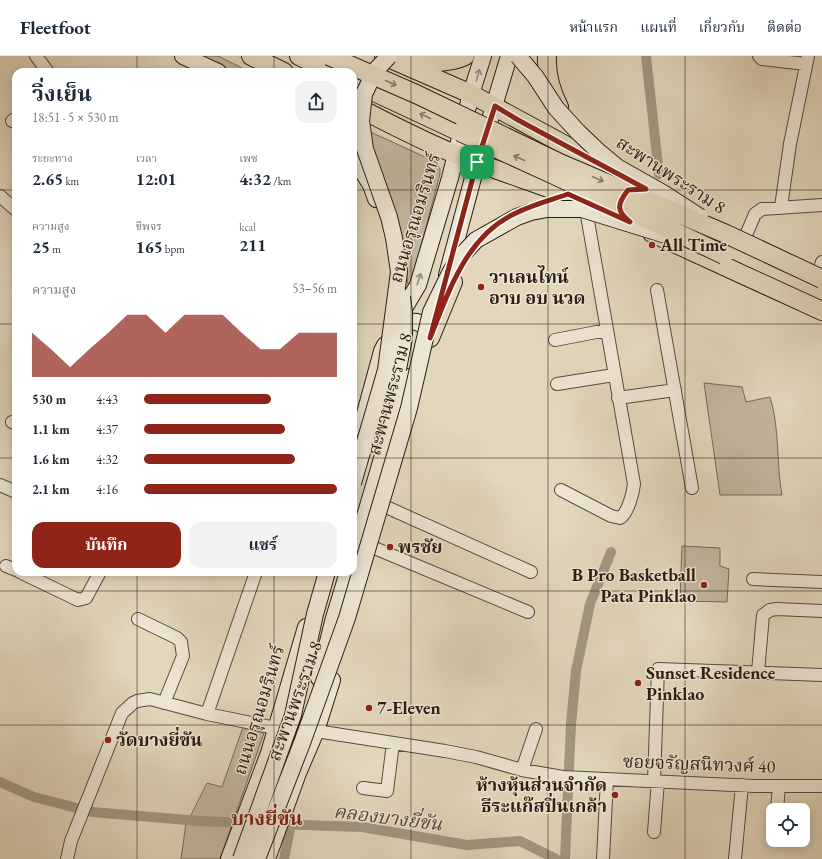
<!DOCTYPE html>
<html lang="th">
<head>
<meta charset="utf-8">
<style>
  :root { --surface:#fff; --page:#f2f2f3; --text:#1f2937; --muted:#747a83; --line:#e0e1e3; --accent:#8f2418 }
  body { margin:0; font-family:"EB Garamond","Noto Serif Thai",serif; background:var(--page); color:var(--text); height:100vh; display:flex; flex-direction:column; font-size:15px; white-space:nowrap }
  * { box-sizing:border-box; margin:0 }
  p { font-size:13px; color:var(--muted) }
  .icon { flex:none; width:22px; height:22px; fill:none; stroke:currentColor; stroke-width:2; stroke-linecap:round; stroke-linejoin:round }
  .map { position:relative; flex:1; overflow:hidden }
  .sheet { position:absolute; left:12px; top:12px; width:345px; height:508px; display:flex; flex-direction:column; background:var(--surface); border-radius:12px; box-shadow:0 2px 10px #0003 }
  .sheet>* { flex:none }
  .buttons { position:absolute; left:766px; top:747px; display:grid; gap:8px }
  .buttons a { display:grid; place-items:center; width:44px; height:44px; border-radius:8px; background:var(--surface); box-shadow:0 2px 10px #0003; font-size:20px }
  .pin { position:absolute; display:grid; place-items:center; width:34px; height:34px; color:#fff; margin:-17px; border-radius:8px; box-shadow:0 2px 6px #0006 }
  .round { display:grid; place-items:center; flex:none; width:42px; height:42px; border-radius:12px; background:var(--page) }
  .head { display:flex; align-items:center; justify-content:space-between; height:68px; padding:0 20px }
  h1 { font-size:22px; font-weight:700; line-height:30px }
  .figures { display:grid; grid-template-columns:repeat(3,1fr); gap:6px; height:68px; padding:4px 20px }
  .figures div { display:grid; align-content:center }
  .figures b { font-size:17px; font-weight:700 }
  .figures small { font-size:11px; font-weight:400 }
  .figures p { font-size:11px }
  .chart { height:112px; padding:8px 20px }
  .chart p { display:flex; justify-content:space-between }
  .chart svg { width:100%; height:72px; margin-top:4px; fill:var(--accent); opacity:.7 }
  .primary-button { display:flex; gap:8px; margin-top:auto; padding:8px 20px }
  .primary-button a { flex:1; height:46px; border-radius:12px; background:var(--accent); color:#fff; font-size:16px; font-weight:700; line-height:46px; text-align:center }
  .primary-button a+a { background:var(--page); color:var(--text) }
  ul { padding:0 20px; list-style:none; font-size:13px }
  li { display:grid; grid-template-columns:64px 48px 1fr; align-items:center; height:30px }
  li i { height:10px; border-radius:5px; background:var(--accent) }
  header { display:flex; align-items:center; gap:24px; box-sizing:border-box; height:56px; padding:0 20px; background:var(--surface); border-bottom:1px solid var(--line) }
  header strong { font-size:19px }
  nav { display:flex; gap:22px; margin-inline-start:auto; font-size:14px }
  .map>svg:first-child { display:block }
</style>
</head>
<body>
<header>
<strong>Fleetfoot</strong>
<nav><a>หน้าแรก</a><a>แผนที่</a><a>เกี่ยวกับ</a><a>ติดต่อ</a></nav>
</header>
<div class="map">
<svg width="822" height="803" viewBox="0 0 822 803">
  <rect width="100%" height="100%" fill="#e2d7bc"/>
  <filter id="stains"><feTurbulence type="fractalNoise" baseFrequency=".005" numOctaves="4"/><feColorMatrix values="0 0 0 0 .2 0 0 0 0 .09 0 0 0 0 .02 0 0 0 .5 -.17"/></filter>
  <radialGradient id="worn" r=".72"><stop offset=".6" stop-color="#630" stop-opacity="0"/><stop offset="1" stop-color="#630" stop-opacity=".3"/></radialGradient>
  <path fill="#c3b7a0" stroke="#766a5a" d="M196,0H218L242,12L247,16H232Z
    M353,68L436,106L440,113V118L409,235L402,192L381,126L353,91Z
    M704,327L742,331L746,346L770,341C780,373 776,407 782,439H720Z
    M682,490L720,492V510L729,513L727,546L680,545Z
    M243,671L264,677L220,803H181L186,767L191,759L207,727L222,731Z"/>
  <g fill="none" stroke-linecap="round" stroke-linejoin="round">
    <path stroke="#a39883" stroke-width="10" d="M646,0L659,118
      M0,726L34,741L92,756L199,765L248,767
      M274,768L362,771L467,789L520,785L556,803
      M284,803L291,768
      M565,803L571,668L576,615L590,548L611,496"/>
    <g stroke="#574c3f" stroke-width="14">
      <path id="street" d="M36,0L48,16
        M759,0L762,3L806,8
        M12,65L16,62
        M0,140L16,154
        M781,151L790,88L808,0
        M746,179L755,158L762,153L822,149
        M820,212L822,206
        M657,234L692,432
        M555,284L607,274
        M557,328L614,319
        M618,342L675,334
        M12,366L16,368
        M0,429L16,436
        M561,434L611,460L620,462C628,457 633,437 634,428L585,148
        M384,450L531,516
        M372,491L528,556
        M6,510L16,514
        M20,516L78,544L86,542L100,516
        M753,523L822,526
        M138,563L177,582L181,586L183,600L164,647
        M758,616L763,559L770,554L777,553L822,555
        M207,658L256,516
        M316,675L445,695L476,701L522,714L563,721L754,730H822
        M522,714L536,673
        M654,725L658,613L822,619
        M363,732L387,735L393,687
        M777,754L779,730
        M654,776L658,725
        M67,803L71,785L122,657L133,647L137,645L150,643L207,658L276,672
        M603,803L607,723
        M735,803L742,729"/>
    </g>
    <g stroke="#291d15" stroke-width="18">
      <path id="secondary" d="M183,0L218,16
        M353,100L371,129L376,143
        M447,219L477,107L509,0
        M399,261L418,229L450,122L471,38L483,0
        M393,272L403,265L417,266L426,271L430,282
        M361,372L382,295L385,289
        M353,501L406,321
        M319,622L334,562L348,516
        M229,803L269,697L306,571
        M267,803L298,717L316,675L332,624"/>
    </g>
    <g stroke="#291d15" stroke-width="20">
      <path id="primary" d="M251,0L284,16
        M299,0L333,16
        M384,0L471,38L624,121
        M547,0C546,18 551,35 559,51
        M407,6C425,6 447,8 465,0
        M353,26L460,76
        M353,49C387,66 420,84 455,98C506,119 559,133 609,156
        M652,177L822,255
        M430,282L453,226"/>
    </g>
    <use href="#street" stroke="#ece5d3" stroke-width="12"/>
    <use href="#secondary" stroke="#ece5d3" stroke-width="16"/>
    <use href="#primary" stroke="#e2d7bc" stroke-width="18"/>
    <g stroke="#291d15" stroke-width="18" stroke-linecap="butt">
      <path id="secondary-bridge" d="M518,0L535,20L556,52L578,76L599,96L617,111L663,137L700,161
        M398,313L404,282V256L402,241
        M353,427L386,314L399,216L394,182L389,161L365,93L361,65L364,38L375,15L389,0
        M241,803L293,659L315,558L327,516
        M257,803L302,687L347,562L409,352L431,256L451,215L462,199L476,184L517,161L531,156L547,153H582L669,180"/>
    </g>
    <g stroke="#291d15" stroke-width="20" stroke-linecap="butt">
      <path id="primary-bridge" d="M329,0L416,38L562,108L726,178L822,223
        M460,76L554,119L724,199"/>
    </g>
    <use href="#secondary-bridge" stroke="#ece5d3" stroke-width="16"/>
    <use href="#primary-bridge" stroke="#e2d7bc" stroke-width="18"/>
  </g>
  <defs><path id="oneway-shaft" d="M-6 0H5M1.5-3L5.5 0L1.5 3" fill="none" stroke-width="1.6" stroke-linecap="round" stroke-linejoin="round"/></defs>
  <g stroke="#948b7e">
    <use href="#oneway-shaft" transform="translate(478 19) rotate(-74)"/>
    <use href="#oneway-shaft" transform="translate(419 223) rotate(-72)"/>
  </g>
  <g stroke="#867a68">
    <use href="#oneway-shaft" transform="translate(391 27) rotate(24)"/>
    <use href="#oneway-shaft" transform="translate(425 60) rotate(-155)"/>
    <use href="#oneway-shaft" transform="translate(519 102) rotate(-156)"/>
    <use href="#oneway-shaft" transform="translate(598 123) rotate(23)"/>
  </g>
  <g fill="none" stroke-linecap="round" stroke-linejoin="round">
    <g stroke="#fff" stroke-width="8">
      <path id="route" d="M495,50L518,64L646,133L628,134C617,148 616,155 630,166L568,138C551,144 532,149 516,157C466,180 449,235 430,282L477,106Z"/>
    </g>
    <use href="#route" stroke="#8f2418" stroke-width="5"/>
  </g>
  <path fill="none" stroke="#291d15" stroke-width="1" stroke-opacity="0.55" d="M137,0V16M274,0V16M411,0V803M548,0V803M685,0V803M0,134H16M353,134H822M0,268H16M353,268H822M0,402H16M353,402H822M137,516V803M274,516V803M0,535H822M0,669H822"/>
  <g fill="#8f2418" stroke="#ece5d3" stroke-width="1.5">
    <circle cx="652" cy="189" r="4"/>
    <circle cx="481" cy="231" r="4"/>
    <circle cx="390" cy="491" r="4"/>
    <circle cx="704" cy="529" r="4"/>
    <circle cx="638" cy="627" r="4"/>
    <circle cx="369" cy="652" r="4"/>
    <circle cx="108" cy="684" r="4"/>
    <circle cx="615" cy="739" r="4"/>
  </g>
  <g text-anchor="middle" stroke-width="3" stroke-linejoin="round" paint-order="stroke">
    <g font-size="18" fill="#291d15" stroke="#ece5d3">
      <text transform="translate(671 119) rotate(33)" y="6">สะพานพระราม 8</text>
      <text transform="translate(415 162) rotate(-73)" y="6">ถนนอรุณอมรินทร์</text>
      <text transform="translate(390 338) rotate(-75)" y="6">สะพานพระราม 8</text>
      <text transform="translate(295 645) rotate(-70)" y="6">สะพานพระราม 8</text>
      <text transform="translate(259 654) rotate(-73)" y="6">ถนนอรุณอมรินทร์</text>
      <text transform="translate(699 708) rotate(2)" y="6">ซอยจรัญสนิทวงศ์ 40</text>
    </g>
    <g font-size="18" font-weight="bold" fill="#291d15" stroke="#ece5d3" text-anchor="start">
      <text x="660" y="195">All Time</text>
      <text x="489" y="227">วาเลนไทน์<tspan x="489" dy="21">อาบ อบ นวด</tspan></text>
      <text x="398" y="497">พรชัย</text>
      <text x="696" y="525" text-anchor="end">B Pro Basketball<tspan x="696" dy="21">Pata Pinklao</tspan></text>
      <text x="646" y="623">Sunset Residence<tspan x="646" dy="21">Pinklao</tspan></text>
      <text x="377" y="658">7-Eleven</text>
      <text x="116" y="690">วัดบางยี่ขัน</text>
      <text x="607" y="735" text-anchor="end">ห้างหุ้นส่วนจำกัด<tspan x="607" dy="21">ธีระแก๊สปิ่นเกล้า</tspan></text>
    </g>
    <g font-size="19" font-style="italic" fill="#54483c" stroke="#ece5d3">
      <text transform="translate(388 761) rotate(7)" y="7">คลองบางยี่ขัน</text>
    </g>
    <g font-size="20" font-weight="bold" fill="#7a1f14" stroke="#ece5d3">
      <text x="267" y="769">บางยี่ขัน</text>
    </g>
  </g>
  <rect width="100%" height="100%" filter="url(#stains)"/>
  <rect width="100%" height="100%" fill="url(#worn)"/>
</svg>
<div class="buttons">
<a><svg class="icon" aria-label="locate" viewBox="0 0 24 24"><circle cx="12" cy="12" r="6"/><path d="M12 2v4M12 18v4M2 12h4M18 12h4"/></svg></a>
</div>
<div class="pin" style="left:477px;top:106px;background:#1e9e55"><svg class="icon" aria-label="arrive" viewBox="0 0 24 24"><path d="M6 21V4h12l-3 4 3 4H6"/></svg></div>
<section class="sheet">
<div class="head"><div><h1>วิ่งเย็น</h1><p>18:51 · 5 × 530 m</p></div><a class="round"><svg class="icon" aria-label="share" viewBox="0 0 24 24"><path d="M12 15V3M7 8l5-5 5 5M5 13v7h14v-7"/></svg></a></div>
<div class="figures">
<div><p>ระยะทาง</p><b>2.65<small> km</small></b></div>
<div><p>เวลา</p><b>12:01</b></div>
<div><p>เพซ</p><b>4:32<small> /km</small></b></div>
</div>
<div class="figures">
<div><p>ความสูง</p><b>25<small> m</small></b></div>
<div><p>ชีพจร</p><b>165<small> bpm</small></b></div>
<div><p>kcal</p><b>211</b></div>
</div>
<div class="chart"><p><span>ความสูง</span>53–56 m</p>
<svg viewBox="0 0 160 44" preserveAspectRatio="none"><path d="M0 44V17L10 27L20 38L30 27L40 17L50 6L60 6L70 17L80 6L90 6L100 6L110 17L120 27L130 27L140 17L150 17L160 17V44z"/></svg>
</div>
<ul>
<li><b>530 m</b>4:43<i style="width:66%"></i></li>
<li><b>1.1 km</b>4:37<i style="width:73%"></i></li>
<li><b>1.6 km</b>4:32<i style="width:78%"></i></li>
<li><b>2.1 km</b>4:16<i style="width:100%"></i></li>
</ul>
<div class="primary-button"><a>บันทึก</a><a>แชร์</a></div>
</section>
</div>
</body>
</html>
